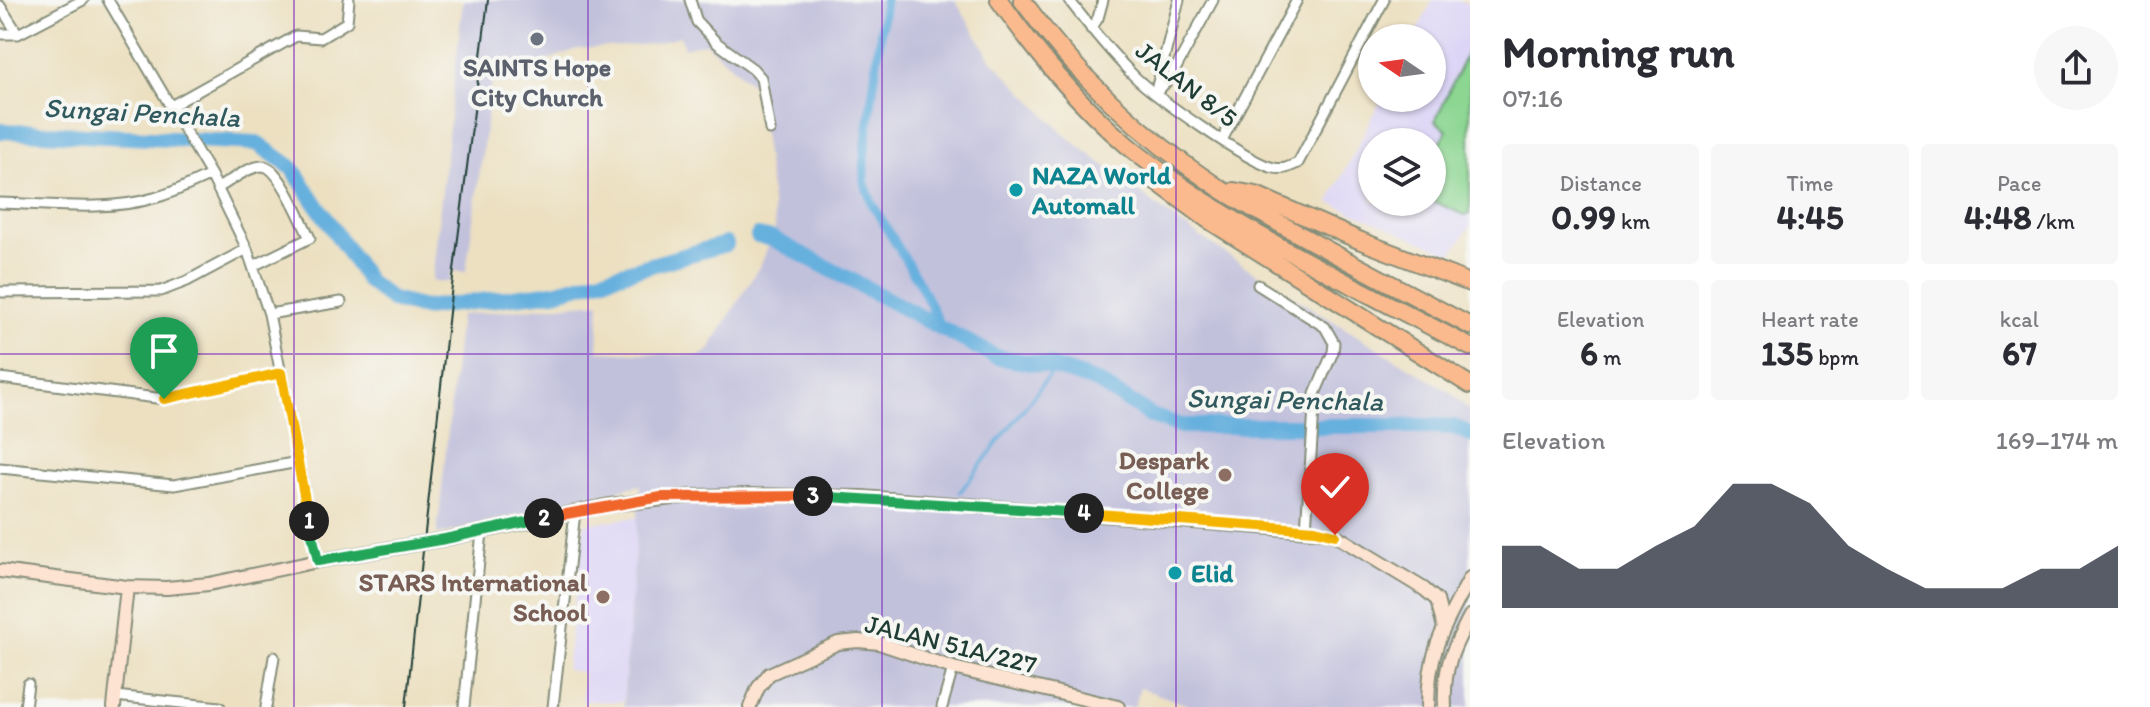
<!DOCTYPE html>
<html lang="en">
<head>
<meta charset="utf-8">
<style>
  :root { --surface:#fff; --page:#f7f7f7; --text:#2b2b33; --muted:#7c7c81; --accent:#111827 }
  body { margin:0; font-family:Itim,sans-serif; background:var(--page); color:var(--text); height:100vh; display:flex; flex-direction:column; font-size:30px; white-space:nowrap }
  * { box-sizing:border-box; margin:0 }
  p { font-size:26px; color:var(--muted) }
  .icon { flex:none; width:44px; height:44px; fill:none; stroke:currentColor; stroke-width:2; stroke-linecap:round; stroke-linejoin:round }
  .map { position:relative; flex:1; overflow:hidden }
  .panel { display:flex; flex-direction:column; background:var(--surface); width:680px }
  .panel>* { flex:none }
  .needle { width:52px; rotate:283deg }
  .tools { position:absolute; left:1358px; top:24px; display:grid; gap:16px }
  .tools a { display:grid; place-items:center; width:88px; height:88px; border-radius:50%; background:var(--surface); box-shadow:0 2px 6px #0004; font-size:40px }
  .pin { position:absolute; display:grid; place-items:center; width:68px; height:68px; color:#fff; margin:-82px -34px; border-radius:50% 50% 50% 0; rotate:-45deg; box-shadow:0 0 8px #0007 }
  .pin .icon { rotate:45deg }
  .km { position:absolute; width:40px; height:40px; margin:-20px; border-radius:50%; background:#222; color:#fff; font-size:22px; line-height:40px; text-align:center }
  .round { display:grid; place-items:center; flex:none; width:84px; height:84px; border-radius:42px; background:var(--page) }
  .summary { display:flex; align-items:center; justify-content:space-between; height:136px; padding:0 32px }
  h1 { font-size:44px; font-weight:800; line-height:60px }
  .figures { display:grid; grid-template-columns:repeat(3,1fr); gap:12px; height:136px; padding:8px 32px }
  .figures div { display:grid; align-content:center; border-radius:8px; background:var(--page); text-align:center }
  .figures b { font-size:34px; font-weight:800 }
  .figures small { font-size:22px; font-weight:400 }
  .figures p { font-size:22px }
  .chart { height:224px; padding:16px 32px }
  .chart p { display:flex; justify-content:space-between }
  .chart svg { width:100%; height:144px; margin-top:8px; fill:var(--accent); opacity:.7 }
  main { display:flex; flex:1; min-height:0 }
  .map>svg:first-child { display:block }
</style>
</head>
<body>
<main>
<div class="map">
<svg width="1470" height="707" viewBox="0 0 1470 707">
  <rect width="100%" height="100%" fill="#f6f6f2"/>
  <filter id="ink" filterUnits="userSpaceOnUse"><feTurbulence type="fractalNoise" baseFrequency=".0125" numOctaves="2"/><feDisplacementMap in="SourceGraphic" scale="16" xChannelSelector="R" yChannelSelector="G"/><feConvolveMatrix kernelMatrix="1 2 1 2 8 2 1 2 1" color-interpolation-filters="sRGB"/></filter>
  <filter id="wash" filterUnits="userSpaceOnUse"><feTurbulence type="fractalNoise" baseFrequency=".006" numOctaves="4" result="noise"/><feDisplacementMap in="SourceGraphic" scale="32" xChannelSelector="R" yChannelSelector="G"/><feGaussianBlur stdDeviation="1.8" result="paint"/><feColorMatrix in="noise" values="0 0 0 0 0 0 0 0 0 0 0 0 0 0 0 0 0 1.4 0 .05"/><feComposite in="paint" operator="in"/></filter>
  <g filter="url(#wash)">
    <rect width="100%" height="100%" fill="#ece0c1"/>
    <path fill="#ddd5f6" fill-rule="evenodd" d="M1433,0H1458L1470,5V227L1451,254L1329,202L1382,98H1432V38H1413ZM1372,142H1432V202H1372Z
      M638,517L623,702L583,701V672L566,670L584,524Z"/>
    <path fill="#c2c1dc" d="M463,0H955L991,59L1066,136L1178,222L1275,286L1450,392L1470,411V707H1193L1140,688L1134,707H623L640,485L437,535L460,315L600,302L598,351L699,356L708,351L762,262L775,228L758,90L705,43L684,48L680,36L654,44L577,49L492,81L466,272L451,271L450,282L432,281Z"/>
    <path fill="#8cd692" stroke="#568a63" stroke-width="2" d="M1470,46V213L1465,215L1432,201V161L1447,130L1435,121Z"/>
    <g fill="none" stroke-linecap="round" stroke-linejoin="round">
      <path stroke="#66b0de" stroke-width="3" d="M960,492L1055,368"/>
      <path stroke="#66b0de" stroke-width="9" d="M885,0L864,158V181L872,204L920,284L942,329"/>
      <path stroke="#66b0de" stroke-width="16" d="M0,131L257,143L292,168L368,281L392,300L424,308L555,292L726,244
        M758,236L773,239L996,357L1050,366L1097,382L1152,416L1181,426H1435L1454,427L1470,434"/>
    </g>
  </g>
  <g filter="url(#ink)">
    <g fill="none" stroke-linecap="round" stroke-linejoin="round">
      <g stroke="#868e7a" stroke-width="13">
        <path id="street" d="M108,0L211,175L247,249L269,314L318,561
          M690,0L697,22L717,43L753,69L761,78L770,130
          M1069,0C1089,26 1110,52 1134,76C1154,96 1249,163 1274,168C1284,170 1289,167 1298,163L1384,0
          M0,6L18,34
          M1091,29L1098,18L1103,0
          M0,34H18L83,0
          M1156,90L1179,0
          M1155,94L1171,77L1213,0
          M171,106L296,36L321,38L347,22L349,0
          M1222,140L1297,0
          M218,188C230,181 249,166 263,166C280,167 302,223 310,238L253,266
          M0,203C49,204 106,212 154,198C174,193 192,183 211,175
          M1258,285L1325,327L1334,343L1333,352L1315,394L1306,530
          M0,292L161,291L187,281L247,249
          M269,314L341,302
          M0,378L164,399L281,373
          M0,468L174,485L298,462
          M115,696L220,707
          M25,707L28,684
          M266,707L274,657
          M464,707L482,532
          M553,707L575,512
          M942,707L953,668"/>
      </g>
      <g stroke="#868e7a" stroke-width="16">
        <path id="secondary" d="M0,571L127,587L167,588L209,584L318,561L445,539L609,505L692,496L751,495L862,497L1323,532L1335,535L1424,589L1437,600L1444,628
          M114,707L127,587
          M750,707L758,688L769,674L838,643L858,641L879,643L953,668L1118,707
          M1428,707C1428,649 1444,627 1470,578
          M1445,707C1443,668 1452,650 1470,616"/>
      </g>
      <g stroke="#868e7a" stroke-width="20">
        <path id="highway" d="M999,0C1037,53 1078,104 1128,146C1230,229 1354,285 1470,347
          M1022,0C1076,75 1142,137 1219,188C1237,200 1258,211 1277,222C1340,258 1405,291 1470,326
          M1153,179L1207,219L1470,385
          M1234,191L1256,195L1361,241L1470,283"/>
      </g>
      <use href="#street" stroke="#fff" stroke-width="9"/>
      <use href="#secondary" stroke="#fde3d1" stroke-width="12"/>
      <use href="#highway" stroke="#fbba8d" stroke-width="16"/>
      <path stroke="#1f3d34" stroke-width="2" d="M406,707L451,294L488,0"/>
    </g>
  </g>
  <g fill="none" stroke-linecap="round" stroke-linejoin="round" filter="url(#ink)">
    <g stroke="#fff" stroke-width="16">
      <path id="split-1" d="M164,399L281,373L309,521"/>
    </g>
    <g stroke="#fff" stroke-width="16">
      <path id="split-2" d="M309,521L318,561L445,539L544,518"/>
    </g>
    <g stroke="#fff" stroke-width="16">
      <path id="split-3" d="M544,518L661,497L813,496"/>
    </g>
    <g stroke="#fff" stroke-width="16">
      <path id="split-4" d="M813,496L1084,513"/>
    </g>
    <g stroke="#fff" stroke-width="16">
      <path id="split-5" d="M1084,513L1315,530L1335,535"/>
    </g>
    <use href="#split-1" stroke="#f5b400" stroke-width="10"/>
    <use href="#split-2" stroke="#22a559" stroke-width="10"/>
    <use href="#split-3" stroke="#f0652b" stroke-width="10"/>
    <use href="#split-4" stroke="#22a559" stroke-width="10"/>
    <use href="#split-5" stroke="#f5b400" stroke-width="10"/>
  </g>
  <path fill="none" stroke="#7b2cbf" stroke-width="2" stroke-opacity="0.55" d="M294,0V707M588,0V707M882,0V707M1176,0V707M0,354H1470"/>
  <circle fill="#6b7280" stroke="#f6f6f2" stroke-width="3" cx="537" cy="39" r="8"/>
  <g fill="#0f9aa8" stroke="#f6f6f2" stroke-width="3">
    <circle cx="1016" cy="190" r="8"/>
    <circle cx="1175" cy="573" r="8"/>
  </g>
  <g fill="#8d6e63" stroke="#f6f6f2" stroke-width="3">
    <circle cx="1225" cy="475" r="8"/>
    <circle cx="603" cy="597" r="8"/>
  </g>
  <g text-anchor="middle" stroke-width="8" stroke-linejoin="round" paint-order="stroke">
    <g font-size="26" font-weight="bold" fill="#5b616d" stroke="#f6f6f2">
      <text x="537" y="76">SAINTS Hope<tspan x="537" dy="30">City Church</tspan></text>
    </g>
    <g font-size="26" fill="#1f3d34" stroke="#f6f6f2">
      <text transform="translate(1187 84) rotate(38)" y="9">JALAN 8/5</text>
      <text transform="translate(951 644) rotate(14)" y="9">JALAN 51A/227</text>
    </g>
    <g font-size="26" font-weight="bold" fill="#0d838f" stroke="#f6f6f2" text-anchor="start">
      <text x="1032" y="184">NAZA World<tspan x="1032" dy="30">Automall</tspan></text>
      <text x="1191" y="582">Elid</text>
    </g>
    <g font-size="26" font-weight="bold" fill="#785e54" stroke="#f6f6f2" text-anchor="end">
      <text x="1209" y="469">Despark<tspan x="1209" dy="30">College</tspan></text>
      <text x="587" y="591">STARS International<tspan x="587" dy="30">School</tspan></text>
    </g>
    <g font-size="28" font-style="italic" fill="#315a5e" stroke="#f6f6f2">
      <text transform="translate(142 112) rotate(3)" y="10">Sungai Penchala</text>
      <text transform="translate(1285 399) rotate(1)" y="10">Sungai Penchala</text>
    </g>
  </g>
</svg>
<div class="tools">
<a><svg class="needle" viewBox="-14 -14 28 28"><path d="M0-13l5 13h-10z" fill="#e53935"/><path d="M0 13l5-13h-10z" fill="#7c7c81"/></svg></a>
<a><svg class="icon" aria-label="layers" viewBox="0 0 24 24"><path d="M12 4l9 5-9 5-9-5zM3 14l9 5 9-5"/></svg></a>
</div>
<div class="pin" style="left:164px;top:399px;background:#1e9e55"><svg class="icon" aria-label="arrive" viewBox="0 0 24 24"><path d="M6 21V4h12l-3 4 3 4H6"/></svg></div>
<div class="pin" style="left:1335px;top:535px;background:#d93025"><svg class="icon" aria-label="check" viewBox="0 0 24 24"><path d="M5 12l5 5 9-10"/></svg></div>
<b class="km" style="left:309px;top:521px">1</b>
<b class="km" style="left:544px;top:518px">2</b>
<b class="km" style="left:813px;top:496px">3</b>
<b class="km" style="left:1084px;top:513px">4</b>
</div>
<section class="panel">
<div class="summary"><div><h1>Morning run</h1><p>07:16</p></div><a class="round"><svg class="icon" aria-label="share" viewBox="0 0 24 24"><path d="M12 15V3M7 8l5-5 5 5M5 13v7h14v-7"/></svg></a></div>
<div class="figures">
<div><p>Distance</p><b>0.99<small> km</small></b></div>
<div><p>Time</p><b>4:45</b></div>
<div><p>Pace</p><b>4:48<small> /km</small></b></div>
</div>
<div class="figures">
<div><p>Elevation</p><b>6<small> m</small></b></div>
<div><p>Heart rate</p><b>135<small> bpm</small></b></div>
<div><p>kcal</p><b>67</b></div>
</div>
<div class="chart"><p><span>Elevation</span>169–174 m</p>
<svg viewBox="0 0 160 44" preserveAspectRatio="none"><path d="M0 44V25L10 25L20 32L30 32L40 25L50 19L60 6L70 6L80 12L90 25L100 32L110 38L120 38L130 38L140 32L150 32L160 25V44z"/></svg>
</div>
</section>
</main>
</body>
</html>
